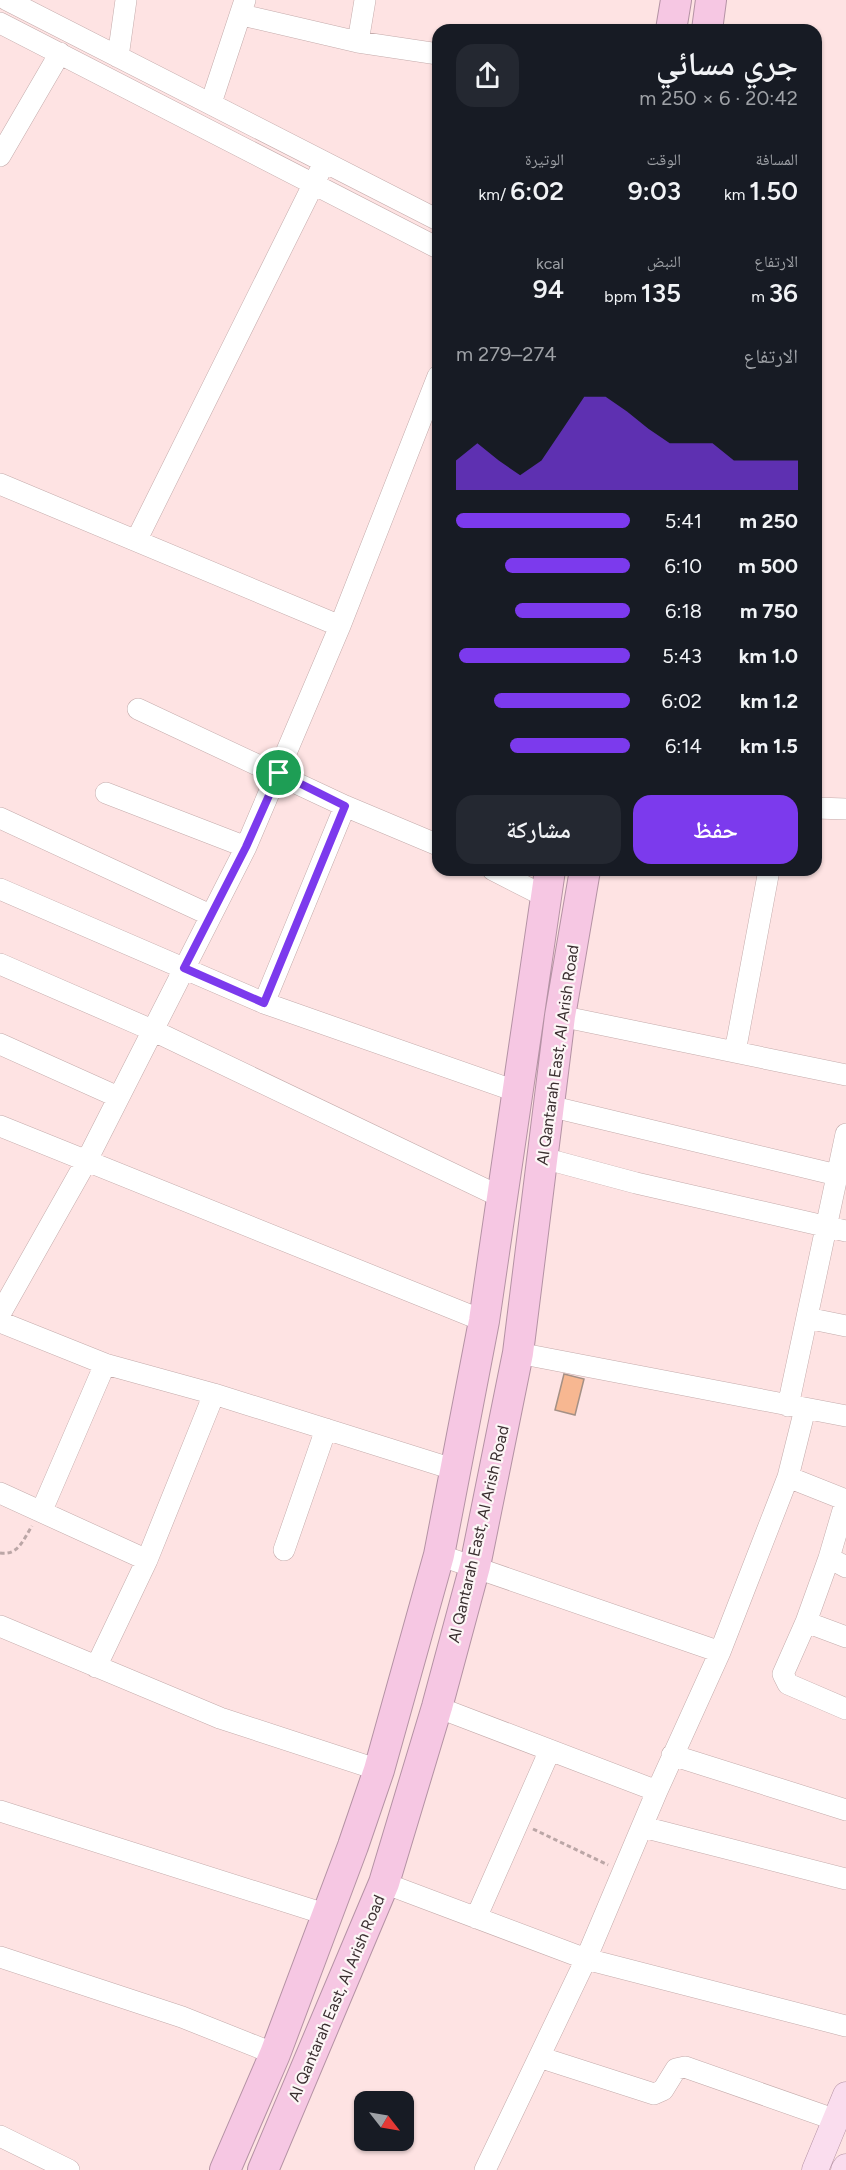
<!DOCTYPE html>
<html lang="ar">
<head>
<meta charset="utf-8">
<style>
  :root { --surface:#171b24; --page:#242831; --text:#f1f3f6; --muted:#9ea1a6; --accent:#7c3aed }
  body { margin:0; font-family:Figtree,"Noto Naskh Arabic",sans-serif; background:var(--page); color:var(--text); direction:rtl; height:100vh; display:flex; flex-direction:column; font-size:22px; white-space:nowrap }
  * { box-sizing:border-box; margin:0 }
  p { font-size:20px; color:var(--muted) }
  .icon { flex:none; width:33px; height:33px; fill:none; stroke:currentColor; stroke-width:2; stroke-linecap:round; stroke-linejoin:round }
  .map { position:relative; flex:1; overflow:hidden; direction:ltr }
  .sheet { position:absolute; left:432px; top:24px; width:390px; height:852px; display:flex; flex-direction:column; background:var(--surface); border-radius:18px; box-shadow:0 2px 4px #0004; direction:rtl }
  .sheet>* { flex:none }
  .needle { width:39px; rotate:121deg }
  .controls { position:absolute; left:354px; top:2091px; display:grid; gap:12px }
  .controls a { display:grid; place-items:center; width:60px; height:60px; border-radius:12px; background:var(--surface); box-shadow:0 2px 4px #0004; font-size:30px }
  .pin { position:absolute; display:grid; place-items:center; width:51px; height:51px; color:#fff; margin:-26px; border:3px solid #fff; border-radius:50%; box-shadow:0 2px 6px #0007 }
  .round { display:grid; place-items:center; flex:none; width:63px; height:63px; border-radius:18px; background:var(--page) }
  .summary { display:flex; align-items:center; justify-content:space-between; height:102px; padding:0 24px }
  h1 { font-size:33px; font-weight:600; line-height:45px }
  .stats { display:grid; grid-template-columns:repeat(3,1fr); gap:9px; height:102px; padding:6px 24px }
  .stats div { display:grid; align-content:center }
  .stats b { font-size:26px; font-weight:600 }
  .stats small { font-size:16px; font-weight:400 }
  .stats p { font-size:16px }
  .chart { height:168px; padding:12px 24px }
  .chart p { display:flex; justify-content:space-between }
  .chart svg { width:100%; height:108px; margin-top:6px; fill:var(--accent); opacity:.7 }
  .button { display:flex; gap:12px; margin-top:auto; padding:12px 24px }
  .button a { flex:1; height:69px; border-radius:18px; background:var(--accent); color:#fff; font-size:24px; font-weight:600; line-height:69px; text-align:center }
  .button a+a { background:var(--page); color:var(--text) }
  ul { padding:0 24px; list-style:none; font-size:20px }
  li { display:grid; grid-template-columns:96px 72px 1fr; align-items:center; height:45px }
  li i { height:15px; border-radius:8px; background:var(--accent) }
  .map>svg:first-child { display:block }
</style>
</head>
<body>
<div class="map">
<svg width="846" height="2170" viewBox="0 0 846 2170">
  <rect width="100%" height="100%" fill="#fee3e3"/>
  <path fill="#f7b791" stroke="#a59085" stroke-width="1.5" d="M564,1374L584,1379L575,1415L555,1410Z"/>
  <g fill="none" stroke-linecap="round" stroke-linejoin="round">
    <g stroke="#c4abab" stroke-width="22">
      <path id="minor" d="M7,0L438,220
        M242,15L358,42L438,54
        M0,23L438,248
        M358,42L365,0
        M118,57L126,0
        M211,103L245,0
        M0,156L60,53
        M0,484L340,626
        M137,539L320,171
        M138,709L345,806L438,845
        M106,793L246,847
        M816,808L846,809
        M0,818L210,915
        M493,870L546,897
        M0,889L264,1003L518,1092
        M0,964L152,1030L501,1197
        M264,1003L345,806
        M560,1016L846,1075
        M0,1044L118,1097
        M735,1052L769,870
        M549,1106L837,1175
        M0,1126L484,1321
        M543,1158L636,1183L846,1231
        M0,1314L87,1160L246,847L340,626L438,376
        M807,1318L846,1326
        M0,1322L105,1364L214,1394L456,1470
        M518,1353L846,1416
        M788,1406L846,1134
        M788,1477L846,1500L829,1558L846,1567
        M0,1493L147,1560L214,1394
        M42,1510L105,1364
        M284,1550L326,1429
        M439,1555L720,1652
        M829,1558L806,1622L783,1674L788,1684L846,1709
        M806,1622L846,1637
        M0,1626L220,1718L379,1770
        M96,1667L147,1560
        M437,1707L657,1791
        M672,1755L846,1810
        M0,1811L328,1915
        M643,1827L846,1879
        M384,1883L586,1959L846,2026
        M476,1918L550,1750
        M0,1957L182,2017L275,2054
        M539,2057L654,2094L663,2090L676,2069L685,2067L836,2120
        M0,2136L69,2170
        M485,2170L586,1959L657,1791L720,1652L788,1477L805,1409"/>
    </g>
    <g stroke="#b492a4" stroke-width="27">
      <path id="major" d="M815,2170L846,2095
        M844,2170L846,2167"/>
    </g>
    <g stroke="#b492a4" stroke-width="32">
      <path id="highway" d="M671,30L676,0
        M707,30L711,0
        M225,2170L275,2054L353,1846L379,1770L439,1555L484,1321L550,870
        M263,2170L384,1883L437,1707L475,1566L518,1353L560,1016L585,870"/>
    </g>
    <path stroke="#bba6a6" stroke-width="3" stroke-dasharray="4.5 3" stroke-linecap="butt" d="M0,1553C18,1556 23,1540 32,1526
      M533,1829L608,1865"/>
    <use href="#minor" stroke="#fff" stroke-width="21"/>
    <use href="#major" stroke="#faddee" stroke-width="26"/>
    <use href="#highway" stroke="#f6c7e3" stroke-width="30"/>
  </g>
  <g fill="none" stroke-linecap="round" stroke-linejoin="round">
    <g stroke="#fff" stroke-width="12">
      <path id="route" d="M279,773L345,806L264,1003L184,968L246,847Z"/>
    </g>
    <use href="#route" stroke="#7c3aed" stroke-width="8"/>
  </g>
  <g text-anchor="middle" stroke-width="4.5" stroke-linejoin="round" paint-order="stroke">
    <g font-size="16" fill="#3a2f30" stroke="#fcf6f6">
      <text transform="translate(557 1055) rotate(-82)" y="6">Al Qantarah East, Al Arish Road</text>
      <text transform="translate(478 1534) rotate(-77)" y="6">Al Qantarah East, Al Arish Road</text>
      <text transform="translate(336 1998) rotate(-67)" y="6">Al Qantarah East, Al Arish Road</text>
    </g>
  </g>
</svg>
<div class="controls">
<a><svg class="needle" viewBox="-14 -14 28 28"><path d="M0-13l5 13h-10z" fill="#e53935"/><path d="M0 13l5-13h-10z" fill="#9ea1a6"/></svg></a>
</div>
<div class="pin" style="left:279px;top:773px;background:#1e9e55"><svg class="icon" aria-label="arrive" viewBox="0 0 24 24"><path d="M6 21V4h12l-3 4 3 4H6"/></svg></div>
<section class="sheet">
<div class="summary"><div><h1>جري مسائي</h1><p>20:42 · 6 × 250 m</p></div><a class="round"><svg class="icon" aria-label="share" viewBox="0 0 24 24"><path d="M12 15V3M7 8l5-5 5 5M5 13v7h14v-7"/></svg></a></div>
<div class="stats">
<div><p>المسافة</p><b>1.50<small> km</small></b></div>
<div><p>الوقت</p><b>9:03</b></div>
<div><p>الوتيرة</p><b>6:02<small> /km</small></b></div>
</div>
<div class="stats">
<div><p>الارتفاع</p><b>36<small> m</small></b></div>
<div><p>النبض</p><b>135<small> bpm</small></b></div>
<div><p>kcal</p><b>94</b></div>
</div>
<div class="chart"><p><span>الارتفاع</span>274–279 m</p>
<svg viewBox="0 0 160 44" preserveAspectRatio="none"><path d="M0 44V32L10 25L20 32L30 38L40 32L50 19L60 6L70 6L80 12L90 19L100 25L110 25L120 25L130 32L140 32L150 32L160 32V44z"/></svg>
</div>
<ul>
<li><b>250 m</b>5:41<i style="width:100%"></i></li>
<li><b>500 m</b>6:10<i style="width:72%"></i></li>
<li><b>750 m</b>6:18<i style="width:66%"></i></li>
<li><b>1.0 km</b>5:43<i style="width:98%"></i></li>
<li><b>1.2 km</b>6:02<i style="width:78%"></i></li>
<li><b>1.5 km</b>6:14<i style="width:69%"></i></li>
</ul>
<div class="button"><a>حفظ</a><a>مشاركة</a></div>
</section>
</div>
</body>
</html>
